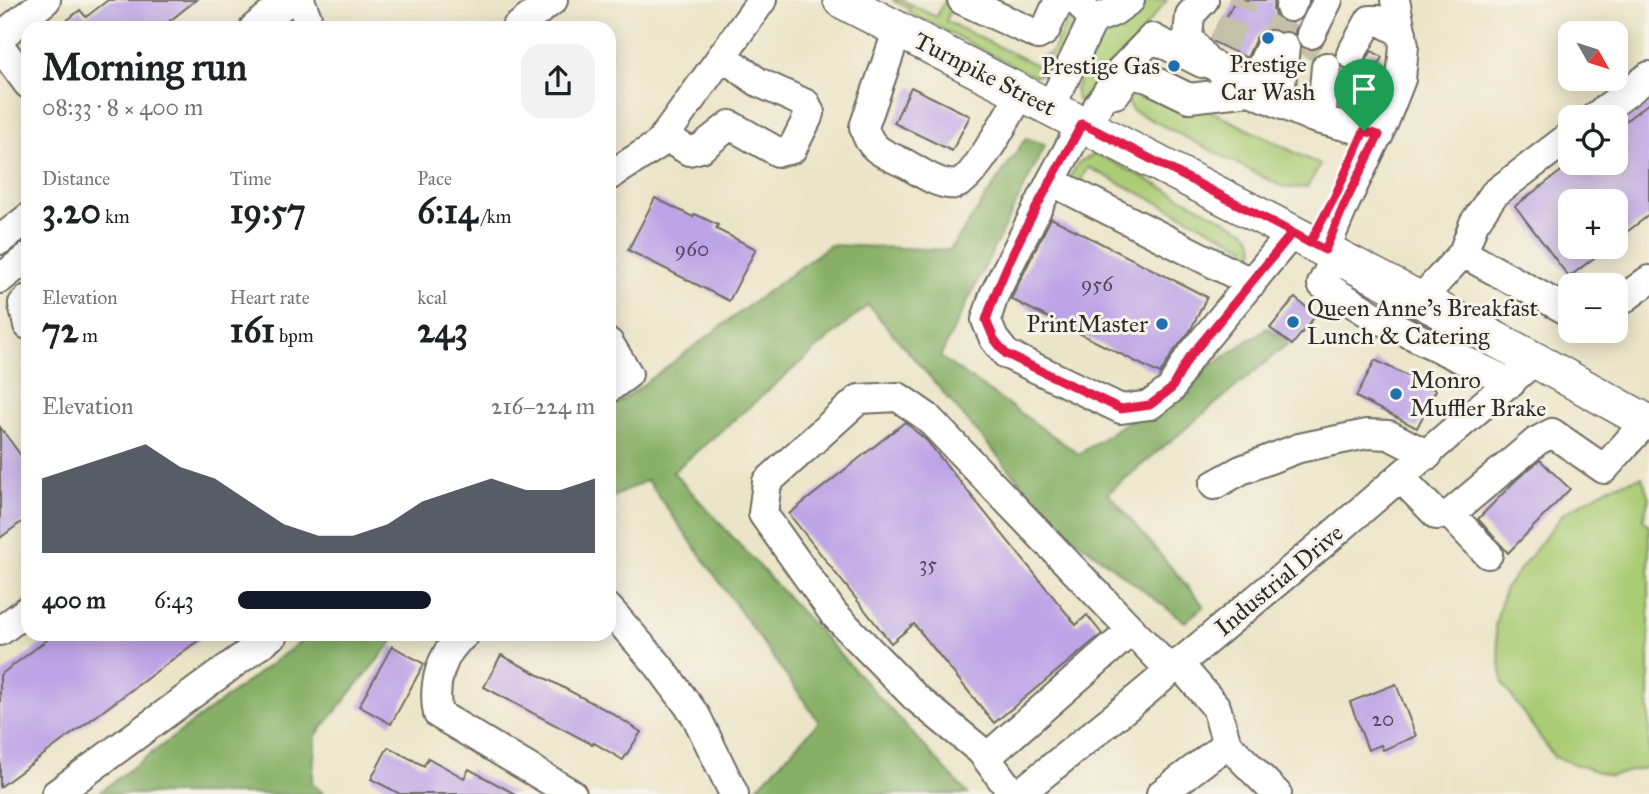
<!DOCTYPE html>
<html lang="en">
<head>
<meta charset="utf-8">
<style>
  :root { --surface:#fff; --page:#f2f2f2; --text:#202124; --muted:#757577; --accent:#111827 }
  body { margin:0; font-family:"IM FELL Great Primer",serif; background:var(--page); color:var(--text); height:100vh; display:flex; flex-direction:column; font-size:26px; white-space:nowrap }
  * { box-sizing:border-box; margin:0 }
  p { font-size:23px; color:var(--muted) }
  .icon { flex:none; width:38px; height:38px; fill:none; stroke:currentColor; stroke-width:2; stroke-linecap:round; stroke-linejoin:round }
  .map { position:relative; flex:1; overflow:hidden }
  .drawer { position:absolute; left:21px; top:21px; width:595px; height:620px; display:flex; flex-direction:column; background:var(--surface); border-radius:21px; box-shadow:0 4px 18px #0003 }
  .drawer>* { flex:none }
  .needle { width:46px; rotate:129deg }
  .tools { position:absolute; left:1558px; top:21px; display:grid; gap:14px }
  .tools a { display:grid; place-items:center; width:70px; height:70px; border-radius:14px; background:var(--surface); box-shadow:0 4px 18px #0003; font-size:35px }
  .pin { position:absolute; display:grid; place-items:center; width:60px; height:60px; color:#fff; margin:-72px -30px; border-radius:50% 50% 50% 0; rotate:-45deg; box-shadow:0 0 7px #0007 }
  .pin .icon { rotate:45deg }
  .round { display:grid; place-items:center; flex:none; width:74px; height:74px; border-radius:21px; background:var(--page) }
  .summary { display:flex; align-items:center; justify-content:space-between; height:119px; padding:0 21px }
  h1 { font-size:38px; font-weight:700; line-height:52px }
  .figures { display:grid; grid-template-columns:repeat(3,1fr); gap:10px; height:119px; padding:7px 21px }
  .figures div { display:grid; align-content:center }
  .figures b { font-size:35px; font-weight:700 }
  .figures small { font-size:19px; font-weight:400 }
  .figures p { font-size:19px }
  .chart { height:196px; padding:14px 21px }
  .chart p { display:flex; justify-content:space-between }
  .chart svg { width:100%; height:126px; margin-top:7px; fill:var(--accent); opacity:.7 }
  ul { padding:0 21px; list-style:none; font-size:23px }
  li { display:grid; grid-template-columns:112px 84px 1fr; align-items:center; height:52px }
  li i { height:18px; border-radius:9px; background:var(--accent) }
  .map>svg:first-child { display:block }
</style>
</head>
<body>
<div class="map">
<svg width="1649" height="794" viewBox="0 0 1649 794">
  <rect width="100%" height="100%" fill="#f7f3e8"/>
  <filter id="ink" filterUnits="userSpaceOnUse"><feTurbulence type="fractalNoise" baseFrequency=".0143" numOctaves="2"/><feDisplacementMap in="SourceGraphic" scale="14" xChannelSelector="R" yChannelSelector="G"/><feConvolveMatrix kernelMatrix="1 2 1 2 8 2 1 2 1" color-interpolation-filters="sRGB"/></filter>
  <filter id="wash" filterUnits="userSpaceOnUse"><feTurbulence type="fractalNoise" baseFrequency=".00686" numOctaves="4" result="noise"/><feDisplacementMap in="SourceGraphic" scale="28" xChannelSelector="R" yChannelSelector="G"/><feGaussianBlur stdDeviation="1.57" result="paint"/><feColorMatrix in="noise" values="0 0 0 0 0 0 0 0 0 0 0 0 0 0 0 0 0 1.4 0 .05"/><feComposite in="paint" operator="in"/></filter>
  <g filter="url(#wash)">
    <rect width="100%" height="100%" fill="#ebe5c8"/>
    <path fill="#aacc75" stroke="#6a7c50" stroke-width="2" d="M892,0H902L936,17L944,2L949,0L952,6L946,21L1038,66L1043,56L1051,53L1071,13L1079,18C1068,40 1061,74 1033,76L909,12L910,9Z
      M1144,0H1167L1147,25L1093,108L1077,100L1075,89L1103,32Z
      M1139,88L1209,110L1320,165L1307,187L1289,188L1281,186L1132,110L1124,96Z
      M1094,155H1100L1246,231C1257,242 1256,254 1248,267L1240,262L1246,247L1088,167L1078,185L1067,181L1079,162Z
      M1642,477L1649,498L1643,520L1649,525V767L1610,776L1554,757L1503,684L1495,626L1504,590L1564,513L1612,486Z"/>
    <path fill="#87b066" stroke="#596e48" stroke-width="2" d="M1026,138L1045,145L940,357L1079,454L1267,328L1290,342L1108,493L1204,606L1185,622L1057,525L868,305L673,472L968,794H751L819,722L647,480L609,499V410L830,245L950,250Z
      M311,634H399L316,735L312,784L325,794H97Z"/>
    <g id="blocks">
      <path fill="#bda4e6" d="M108,0H196L161,28H58L80,10L86,17Z
        M1235,0H1275L1273,8L1275,15L1282,22L1296,27L1295,34L1270,28L1262,31L1256,38L1247,58L1214,42Z
        M1372,51L1382,57L1363,93L1347,85L1349,80L1342,76L1343,68L1351,71L1359,69Z
        M911,87L970,116L952,151L894,123Z
        M1649,103V215L1615,241V201H1570V247H1608L1569,277L1515,206L1572,163H1615V129Z
        M655,198L693,217L695,214L718,225L716,229L756,249L729,301L628,250Z
        M1051,218L1207,297L1190,331L1174,351L1160,374L1011,299Z
        M1295,298L1316,315L1292,345L1270,328Z
        M1375,360L1436,390L1417,428L1356,397Z
        M905,422L927,441L1076,625L1087,615L1102,634L994,723L914,624L891,643L789,514Z
        M0,427L28,465V517L0,538Z
        M1540,460L1570,489L1508,553L1478,519L1516,480Z
        M55,634H207L0,787V675Z
        M392,646L424,664L391,724L359,706Z
        M501,655L610,712L641,732L623,760L594,743L593,745L484,687Z
        M1396,684L1416,736L1383,750L1381,745L1368,750L1350,702Z
        M388,747L424,766L428,758L464,778L469,769L515,794H400L371,779Z"/>
    </g>
  </g>
  <g filter="url(#ink)">
    <use href="#blocks" fill-opacity="0" stroke="#6e6c62" stroke-width="2"/>
    <g fill="none" stroke-linecap="round" stroke-linejoin="round">
      <path stroke="#c5c0a9" stroke-width="28" stroke-dasharray="28 14" stroke-linecap="butt" d="M1222,45L1244,0
        M1271,45L1290,7
        M1300,54L1311,34
        M1341,75L1351,54"/>
      <g stroke="#6e6c62" stroke-width="32">
        <path id="minor" d="M300,0L307,18L306,28
          M962,0L1038,35L1045,31L1059,0
          M1204,0L1190,15L1188,37L1206,60L1250,91L1314,118L1379,135
          M1290,7L1294,0
          M1093,20L1113,12L1130,0
          M254,28L289,0
          M516,28L553,0
          M898,29L864,127C870,151 885,154 906,164C919,171 940,187 956,184C975,180 1010,111 1021,93
          M1311,34L1328,0
          M0,37L46,0
          M0,46L28,84
          M1351,54L1370,20H1378L1402,33
          M1250,91L1271,45
          M1115,94L1130,74L1148,78L1189,98L1250,91
          M1279,103L1285,47
          M1050,108L1093,20L1077,0
          M1595,117L1649,76
          M1321,120L1326,67
          M1082,124L1051,181L994,295L986,320L994,339L1006,354L1121,409L1150,405L1171,389L1188,359L1292,233
          M1085,126L1121,70L1152,38L1202,63
          M664,136L689,151L701,148L730,125L778,152L792,149L810,113L806,104L758,82L722,56
          M609,176L659,144L762,0
          M1051,181L1252,283
          M0,240L28,218
          M1325,250L1345,203L1384,122L1401,79L1404,46L1395,0
          M1463,253L1570,312
          M1336,256L1322,284L1377,318L1511,383
          M0,279L28,257
          M28,299L23,304L28,325
          M1420,300L1463,253L1474,223L1494,194L1570,136
          M1615,305L1649,280
          M609,343L628,374L609,388
          M1401,478L1437,515L1450,514L1537,441L1552,433L1604,469L1649,418
          M1214,485L1241,470L1299,448L1367,434L1389,435L1428,455
          M1450,514L1488,554
          M609,609L659,666L696,716L734,794
          M0,631L28,610
          M465,634C441,652 432,685 438,714L572,794
          M1178,663L1216,707L1227,744L1277,794
          M987,757L1132,630
          M56,794L274,634
          M1013,794L981,751L915,697L834,614L763,514L767,482L859,399L898,397L927,417L1171,671
          M1019,794L1138,698L1321,545L1535,360
          M1161,794L1227,744"/>
      </g>
      <g stroke="#6e6c62" stroke-width="38">
        <path id="major" d="M841,0L1266,219L1535,360L1649,423"/>
      </g>
      <use href="#minor" stroke="#fff" stroke-width="28"/>
      <use href="#major" stroke="#fff" stroke-width="35"/>
    </g>
  </g>
  <g fill="none" stroke-linecap="round" stroke-linejoin="round" filter="url(#ink)">
    <g stroke="#fff" stroke-width="14">
      <path id="route" d="M1364,131L1335,196L1310,243L1292,233L1188,359L1171,389L1150,405L1121,409L1006,354L994,339L986,320C1007,255 1049,185 1082,124L1095,130L1266,219C1286,229 1305,240 1325,250L1345,203L1379,135L1364,131"/>
    </g>
    <use href="#route" stroke="#e11d48" stroke-width="9"/>
  </g>
  <g fill="#1f6fb2" stroke="#f7f3e8" stroke-width="2.5">
    <circle cx="1268" cy="38" r="7"/>
    <circle cx="1174" cy="66" r="7"/>
    <circle cx="1293" cy="322" r="7"/>
    <circle cx="1162" cy="324" r="7"/>
    <circle cx="1396" cy="394" r="7"/>
  </g>
  <g text-anchor="middle" stroke-width="6" stroke-linejoin="round" paint-order="stroke">
    <g font-size="21" fill="#50495a">
      <text x="692" y="256">960</text>
      <text x="1097" y="291">956</text>
      <text x="928" y="571">35</text>
      <text x="1383" y="726">20</text>
    </g>
    <g font-size="24" fill="#2b2b2b" stroke="#f7f3e8" text-anchor="end">
      <text x="1268" y="72" text-anchor="middle">Prestige<tspan x="1268" dy="28">Car Wash</tspan></text>
      <text x="1160" y="74">Prestige Gas</text>
      <text x="1307" y="316" text-anchor="start">Queen Anne's Breakfast<tspan x="1307" dy="28">Lunch &amp; Catering</tspan></text>
      <text x="1148" y="332">PrintMaster</text>
      <text x="1410" y="388" text-anchor="start">Monro<tspan x="1410" dy="28">Muffler Brake</tspan></text>
    </g>
    <g font-size="24" fill="#2b2b2b" stroke="#f7f3e8">
      <text transform="translate(985 74) rotate(27)" y="8">Turnpike Street</text>
      <text transform="translate(1279 580) rotate(-40)" y="8">Industrial Drive</text>
    </g>
  </g>
</svg>
<div class="tools">
<a><svg class="needle" viewBox="-14 -14 28 28"><path d="M0-13l5 13h-10z" fill="#e53935"/><path d="M0 13l5-13h-10z" fill="#757577"/></svg></a>
<a><svg class="icon" aria-label="locate" viewBox="0 0 24 24"><circle cx="12" cy="12" r="6"/><path d="M12 2v4M12 18v4M2 12h4M18 12h4"/></svg></a>
<a>+</a>
<a>−</a>
</div>
<div class="pin" style="left:1364px;top:131px;background:#1e9e55"><svg class="icon" aria-label="arrive" viewBox="0 0 24 24"><path d="M6 21V4h12l-3 4 3 4H6"/></svg></div>
<section class="drawer">
<div class="summary"><div><h1>Morning run</h1><p>08:33 · 8 × 400 m</p></div><a class="round"><svg class="icon" aria-label="share" viewBox="0 0 24 24"><path d="M12 15V3M7 8l5-5 5 5M5 13v7h14v-7"/></svg></a></div>
<div class="figures">
<div><p>Distance</p><b>3.20<small> km</small></b></div>
<div><p>Time</p><b>19:57</b></div>
<div><p>Pace</p><b>6:14<small> /km</small></b></div>
</div>
<div class="figures">
<div><p>Elevation</p><b>72<small> m</small></b></div>
<div><p>Heart rate</p><b>161<small> bpm</small></b></div>
<div><p>kcal</p><b>243</b></div>
</div>
<div class="chart"><p><span>Elevation</span>216–224 m</p>
<svg viewBox="0 0 160 44" preserveAspectRatio="none"><path d="M0 44V18L10 14L20 10L30 6L40 14L50 18L60 26L70 34L80 38L90 38L100 34L110 26L120 22L130 18L140 22L150 22L160 18V44z"/></svg>
</div>
<ul>
<li><b>400 m</b>6:43<i style="width:54%"></i></li>
</ul>
</section>
</div>
</body>
</html>
